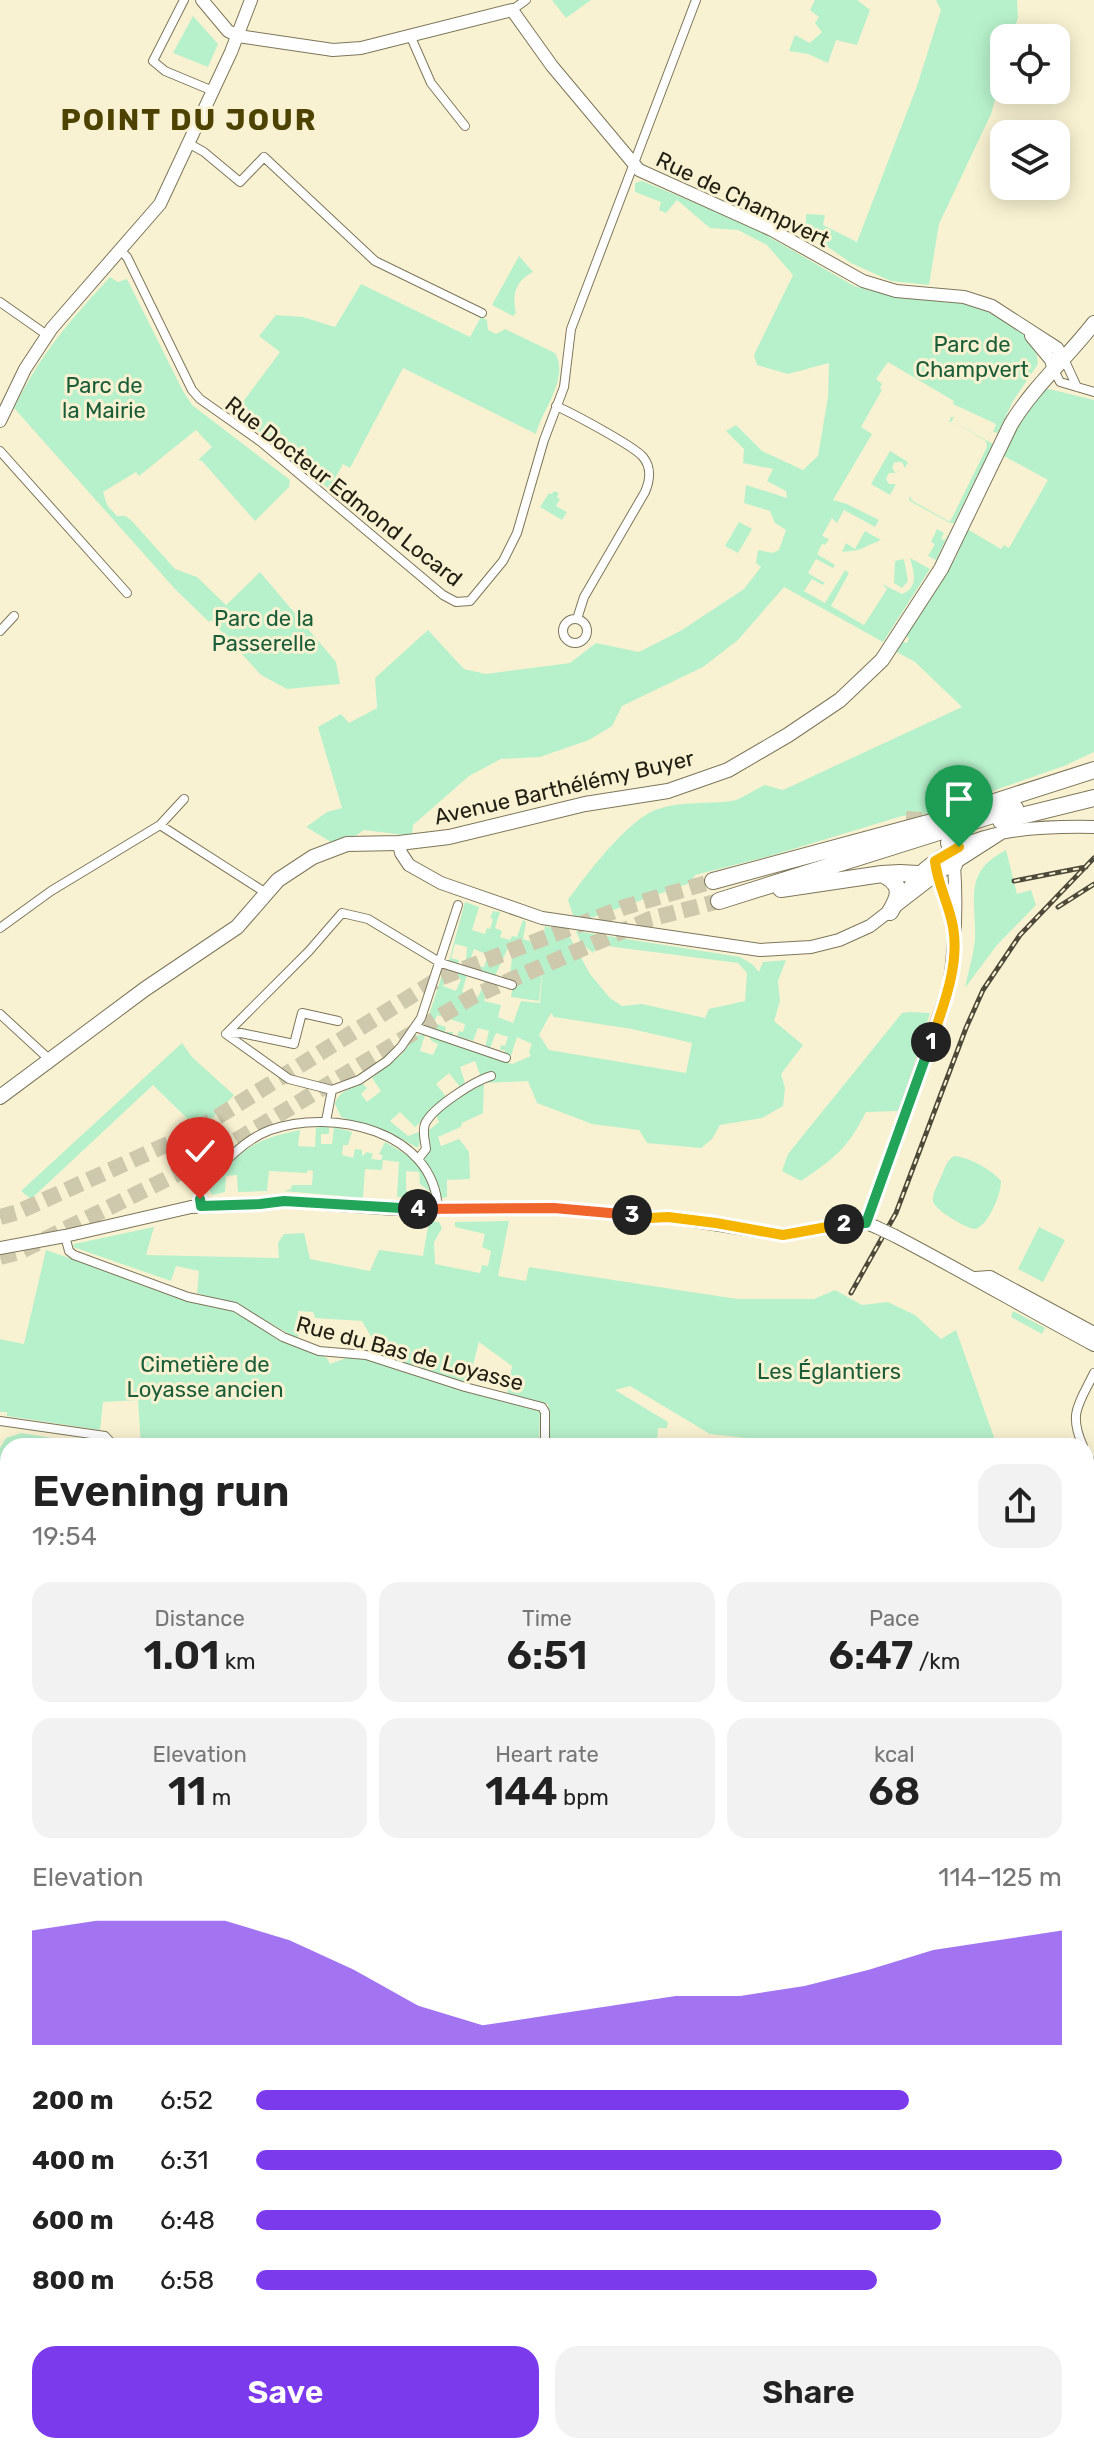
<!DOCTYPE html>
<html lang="en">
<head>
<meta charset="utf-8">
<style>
  :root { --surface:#fff; --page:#f2f2f2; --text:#222; --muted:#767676; --accent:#7c3aed }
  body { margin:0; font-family:Rubik,sans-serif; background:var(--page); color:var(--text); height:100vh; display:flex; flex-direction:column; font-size:30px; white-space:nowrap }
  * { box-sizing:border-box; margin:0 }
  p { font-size:26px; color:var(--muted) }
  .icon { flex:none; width:44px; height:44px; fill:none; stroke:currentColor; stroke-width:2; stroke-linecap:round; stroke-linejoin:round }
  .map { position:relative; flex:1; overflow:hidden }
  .drawer { position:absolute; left:0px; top:1438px; width:1094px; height:1016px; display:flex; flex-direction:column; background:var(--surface); border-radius:24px 24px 0 0; box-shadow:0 4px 20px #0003 }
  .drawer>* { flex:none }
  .buttons { position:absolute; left:990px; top:24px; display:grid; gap:16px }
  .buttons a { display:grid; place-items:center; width:80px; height:80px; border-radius:16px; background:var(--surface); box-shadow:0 4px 20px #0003; font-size:40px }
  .pin { position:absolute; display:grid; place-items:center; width:68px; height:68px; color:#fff; margin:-82px -34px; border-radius:50% 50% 50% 0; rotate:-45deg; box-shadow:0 0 8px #0007 }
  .pin .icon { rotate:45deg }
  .km { position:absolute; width:40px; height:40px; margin:-20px; border-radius:50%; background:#222; color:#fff; font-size:22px; line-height:40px; text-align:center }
  .round { display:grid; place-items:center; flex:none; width:84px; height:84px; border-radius:24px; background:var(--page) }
  .overview { display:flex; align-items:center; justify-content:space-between; height:136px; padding:0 32px }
  h1 { font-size:44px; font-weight:600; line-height:60px }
  .stats { display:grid; grid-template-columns:repeat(3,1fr); gap:12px; height:136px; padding:8px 32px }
  .stats div { display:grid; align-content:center; border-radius:20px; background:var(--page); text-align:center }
  .stats b { font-size:40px; font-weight:600 }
  .stats small { font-size:22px; font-weight:400 }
  .stats p { font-size:22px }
  .chart { height:224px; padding:16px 32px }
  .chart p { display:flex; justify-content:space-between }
  .chart svg { width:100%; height:144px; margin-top:8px; fill:var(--accent); opacity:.7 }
  .button { display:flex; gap:16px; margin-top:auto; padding:16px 32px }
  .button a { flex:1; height:92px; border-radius:24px; background:var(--accent); color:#fff; font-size:32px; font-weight:600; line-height:92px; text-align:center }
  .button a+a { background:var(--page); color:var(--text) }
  ul { padding:0 32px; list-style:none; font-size:26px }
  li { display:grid; grid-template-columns:128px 96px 1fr; align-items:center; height:60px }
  li i { height:20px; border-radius:10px; background:var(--accent) }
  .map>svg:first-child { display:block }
</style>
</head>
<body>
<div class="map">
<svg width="1094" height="2454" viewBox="0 0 1094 2454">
  <rect width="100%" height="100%" fill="#f9f2d2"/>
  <path fill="#b7f1cb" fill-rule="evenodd" d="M552,0H591L566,18Z
    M815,0H857L870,10L857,45L836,40L828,63L808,54L789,51L795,35L810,43L822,32L815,23L819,17L810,10Z
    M936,0H1017L1018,17L1012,38H1004V67L991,114L939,224L929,285L891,281L851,263L806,232V214L825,215L823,225L857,242L917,86L941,10Z
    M193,16L218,44L208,67L173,53Z
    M642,181L747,224L854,286L888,295L972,304L1019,328L1037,355L1038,364L1013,401L998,433L993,432L996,424L953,404L954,401L888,362L876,379L882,384L880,388L882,390L861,427L872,434L833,500L847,504L879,520L875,527L844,510L837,523L832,518L822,536L829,539L825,545L822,544L817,554L835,565L833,568L816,559L808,573L825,583L823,585L812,579L804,591L825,603L845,570L849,573L831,606L864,625L887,589L882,584L902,594C919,587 914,573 910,558L930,569L883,642L784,587L738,640L703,667L622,706L612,726L589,740L540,757L501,759L469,776L413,825L412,836L364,830L357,835L331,842L306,827L327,812L342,808L318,727L341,714L349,723L377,708L375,678L428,630L464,669L486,674L570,663L596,643L639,652L682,630L744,589L761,567L756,563L758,550L772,553L779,550L786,530L775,523L770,511L744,503L746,485L787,498L786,491L767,481L773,469L743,463L744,449L726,431L736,425L762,451L803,470L818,456L828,397L829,363L788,374L757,365L754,355L793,275L767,245L738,230L710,228L677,200L666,213L659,210L661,202L635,192V183Z
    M519,256L533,272C515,281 512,295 516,313L513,316L492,305Z
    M110,277L118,282L127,279L183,391L192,405L290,480L289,487L255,521L202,461L198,460L212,447L196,430L139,476L136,472L103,492L107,505L117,516H125L131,520L175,569L197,577L226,605L260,572L336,662L340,684L287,689L261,675L211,620L209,622L175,589L14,408C41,353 69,322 110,277Z
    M361,284L470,337L481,317L487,320L488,330L496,334L505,329L555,353C570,378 541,412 536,434L403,368L350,468L343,464L329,489L262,433L234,414L280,352L259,336L276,315L303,317L335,327Z
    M1049,389L1094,400V752L1064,766L927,814L902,816L770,856L695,875L690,883L585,920L573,915L568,900C586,875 629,818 658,809C682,801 708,804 731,801C741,800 755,789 765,785L783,790L962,707L915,662L893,650L899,641L907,643L909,638L903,635L951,561L955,560L967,529L1001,549L1004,545L1009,548L1048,480L1002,455L1021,416L1044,390Z
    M951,417H954L952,421L993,444L954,523H950L910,501L909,499L911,496V500L950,522L987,447L986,441L952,421L949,423Z
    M890,451L908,462L905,468L902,462H895L892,467L895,473H889L886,479L889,484H896L890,495L871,484Z
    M554,491L559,493L557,497L560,499L556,506L567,512L562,520L540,507L549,493L552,494Z
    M739,522L752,529L738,553L725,546Z
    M937,529L944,533L941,539L944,540L948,535L936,560L928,556L935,544L931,542Z
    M865,531L881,540L858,550L842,552L846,543L855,549Z
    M904,559L908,581L902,588L894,583L895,561Z
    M1006,850L1017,894L1031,890L1036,905L997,945L965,988C968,972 974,954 975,938C976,899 963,872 1006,850Z
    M465,902L479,907L472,930L485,934L487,928L490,929L493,919L490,918L493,911L500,912L495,928L502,931L500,937L510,940L512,936L517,937L523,920L526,922L523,939L533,942L537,933H544L545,926L567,932L590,974L610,998L622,1006L642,1004L705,1018L709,1009L745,1001L747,973L738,963L599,945L593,953L581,943L576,931L740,957L752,964L759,972L763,962L786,960L778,981L780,1001L774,1021L803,1045L781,1074L785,1088L783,1106L762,1118L720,1125L712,1139L701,1148L647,1143L639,1130L592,1124L537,1103L528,1081L484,1083L483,1113L462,1123L461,1127L438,1137L441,1146L459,1139L469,1152L470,1179L447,1180V1197L441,1198L435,1177L423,1158L425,1133L439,1122L436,1115L465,1090L482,1080L475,1061L460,1067L465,1083L460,1087L449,1073L436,1084L447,1098L415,1127L400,1112L390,1121L408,1136L419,1132L421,1139L418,1148L392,1134L341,1117L335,1104C339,1090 351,1089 363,1084L367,1088L361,1094L367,1102L381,1091L372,1078L401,1055L417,1035H425L420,1051L433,1055L438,1044L430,1040V1037L512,1064L531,1056L529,1052L532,1044L517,1037L511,1056L504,1054L505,1050H500L501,1045L505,1046L508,1037L496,1033L490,1048L485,1047L489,1031L478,1028L473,1041L457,1036L459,1031L463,1032L465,1024L437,1015L434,1023L446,1027L445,1032H453L452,1036L425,1027L444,969L448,970L443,986L456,991L461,979L454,977V970L467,975L462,992L478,997L485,981L490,983L484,1001L501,1005L498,1017L513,1023L521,1001L540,1003L543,962L539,1001L511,997L514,977L510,975L513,949L508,948L495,976L476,970L477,966L484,967L488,955L474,949L470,961H466L467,947L455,944L451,958L459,960L458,964L449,961ZM551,1013L554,1017L632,1029L692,1043L686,1073L549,1050L539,1035Z
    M911,1012L930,1013L899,1111L866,1112C848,1148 835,1158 801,1181L782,1171L788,1154L902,1013Z
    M182,1043L192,1057L234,1095L200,1131L153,1085L31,1199L21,1191Z
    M325,1126L329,1127V1134H321V1144H332L334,1127L352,1132L348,1145H343L342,1155L353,1158L355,1149L362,1150V1156L367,1152L373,1154L371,1159L381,1160L383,1156L379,1154L385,1142C411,1157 422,1162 432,1193L420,1184L419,1172L406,1171V1191H413L417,1196L397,1197L399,1162L383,1160L382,1170L365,1169L363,1198L284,1191L291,1189L292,1185H312L313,1171L308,1170L307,1173L269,1171L267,1191L238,1192L237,1175L226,1176L225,1192L212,1195L208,1187C243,1150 248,1141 300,1130L298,1146L315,1147L316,1128Z
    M954,1156C969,1157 992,1170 1001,1181C1002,1192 987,1229 974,1229C966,1228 934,1210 933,1201C932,1194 938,1184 941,1177C945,1168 946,1161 954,1156Z
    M429,1221L439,1222L442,1228L434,1242L435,1264L480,1273L482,1265L488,1266L491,1251L482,1247L485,1234L455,1227V1222L509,1221L498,1276L526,1281L529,1267L737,1299H814L835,1290L862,1305L888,1302L915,1315L941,1339L956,1330L997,1446H817L710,1434L630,1386L615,1390L668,1422L667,1428H658L657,1440L679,1446H550L548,1404L507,1394L512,1366L479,1342L468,1384L370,1352L374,1342L362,1321L315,1318L313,1312L298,1311V1339L238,1305L197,1293L199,1271L176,1266L171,1281L73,1247L74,1244L154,1227L146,1255L279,1258L278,1243L284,1234L304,1233L310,1259L370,1271L379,1250L423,1256Z
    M1039,1227L1065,1240L1043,1282L1018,1269Z
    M46,1250L195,1302L235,1311L282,1339L327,1358L330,1364L354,1355L540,1412L539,1446H141L138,1400L103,1402L100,1430L7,1416V1412H0V1339L24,1344Z
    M1013,1311L1045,1328L1042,1334L1011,1317Z
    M21,1433L103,1446H8V1627H0V1448L6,1438Z
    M1086,1611L1094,1617V1693L1086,1688Z
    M1094,1736V1780L1086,1776V1743Z
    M1086,1792L1094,1796V1845L1086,1870Z
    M0,1969H8V2052L5,2055L8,2054V2193L3,2221L8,2235V2446H216L209,2454H0Z
    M1086,2222L1094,2225V2366L1086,2362Z
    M243,2446H282V2454H235Z
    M530,2446H570L567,2454H524Z
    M592,2446H641L637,2454H589Z
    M683,2446H722L721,2454H682Z
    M805,2446H902V2454H804Z"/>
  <path fill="#5ba1bf" d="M1086,2020L1094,2022V2130L1086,2128Z
    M330,2446H419L417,2454H328Z"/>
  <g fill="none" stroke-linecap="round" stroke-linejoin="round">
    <path stroke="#0f313e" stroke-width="2" stroke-dasharray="10 8" stroke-linecap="butt" d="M1086,2071L1094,2073
      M384,2454L386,2446"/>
    <path stroke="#cec8ac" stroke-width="16" stroke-dasharray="16 8" stroke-linecap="butt" d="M906,819L922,820L932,824
      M0,1217L18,1212L190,1134L440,978L625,907L713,881
      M0,1257L19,1252L199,1163L472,997L650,919L719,901"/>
    <g stroke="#7d765a" stroke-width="10">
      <path id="street" d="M184,0L153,61L165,71L213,91
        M512,10L526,0
        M410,35L431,83L465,126
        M188,143L204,152L240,182L264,157L375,261L482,313
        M121,251L127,257L192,390L200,399L261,442L443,595L456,602L470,601L503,561L517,533L544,440L564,387L571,329L696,0
        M0,302L47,335
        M1064,359L1077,387
        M1054,370L1060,382L1094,392
        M556,406C572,413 634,446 643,457C652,468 650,480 645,492L584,597L577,619
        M0,451L127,593
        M563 631a12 12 0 1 1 24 0a12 12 0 1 1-24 0Z
        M0,631L14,616
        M160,825L184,799
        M0,928L51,891L160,825L266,893
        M0,1014L50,1060
        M415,1027L506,1058
        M226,1034L289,1079L332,1090L359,1080L387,1061L401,1047L421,1018L458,905
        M226,1034L309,951L342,913L368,919L441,963L512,985
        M226,1034L241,1033L294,1044L302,1013L338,1021
        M326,1121L332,1090
        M419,1158L426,1149C425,1140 422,1132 425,1124C432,1108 474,1081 491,1076
        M201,1206L200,1189C220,1167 241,1141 270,1130C332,1108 434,1130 438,1209
        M65,1236L69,1251L74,1255L188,1297L235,1307L283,1337L319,1351L366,1355L465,1387L542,1407L545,1412V1446
        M0,1421L105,1436L114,1446
        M1083,1446C1068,1413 1079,1404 1094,1373
        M1086,1452L1094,1470
        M212,2454L218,2446
        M798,2454V2446"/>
    </g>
    <g stroke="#7d765a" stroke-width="14">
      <path id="secondary" d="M202,0L228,31L238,36L333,50L361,48L512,10L552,66L639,170L772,230L863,281L896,291L964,297L992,306L1057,348L1064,359
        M1031,336L1051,360L1054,370
        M0,421L25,369L52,328L160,204L231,52L251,0
        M399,843L401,853L409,865L441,883L542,918L760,950L811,947L839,940L870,926L936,875L1000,834
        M936,868L951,915
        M902,898C909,887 916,876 925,868C972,828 1036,826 1094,827
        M866,1223L949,987C955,947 957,906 954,865
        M895,1236C962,1271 1027,1309 1094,1345
        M0,1248L65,1236L191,1207L260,1204L284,1201L395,1209L554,1208L633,1215L649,1218L668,1217L783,1235L851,1223H866L876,1227
        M975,1278L990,1277L1094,1333
        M0,1633L8,1632
        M1086,1784L1094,1787
        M1086,2256L1094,2261
        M1086,2294L1094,2299
        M1086,2339L1094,2347
        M1086,2367L1094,2370
        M582,2454L585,2446
        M981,2454L982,2446
        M1081,2454L1094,2449"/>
    </g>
    <g stroke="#7d765a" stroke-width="16">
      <path id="primary" d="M0,1097L145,989L237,927L278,880L313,857L347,844L399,843L449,837L585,804L668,791L728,770L788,735L840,700L882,660L941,569L1011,424C1034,386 1067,358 1094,323
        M1086,1980L1094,1982
        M1086,2155L1094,2157
        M314,2454L315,2446
        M434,2454L436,2446"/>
    </g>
    <g stroke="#7d765a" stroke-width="18">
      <path id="highway" d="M1001,821L1094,798
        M949,843L953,851L954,865
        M882,874C902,884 901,894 890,912
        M713,881L932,822L1094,770
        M781,889L882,874L900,873L936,875
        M719,901L1015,808"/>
    </g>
    <use href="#street" stroke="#fff" stroke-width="8"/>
    <use href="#secondary" stroke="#fff" stroke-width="12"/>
    <use href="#primary" stroke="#fff" stroke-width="14"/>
    <use href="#highway" stroke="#fff" stroke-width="16"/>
    <g stroke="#4d4a3a" stroke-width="5">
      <path id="rail" d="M1014,881L1086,867
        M1058,907L1094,884
        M851,1293L896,1213L966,1028L983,990L1020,935L1094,858"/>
    </g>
    <use href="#rail" stroke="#f9f2d2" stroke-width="2" stroke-dasharray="6" stroke-linecap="butt"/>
    <g stroke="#7d765a" stroke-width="14" stroke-linecap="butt">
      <path id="secondary-bridge" d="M876,1227L895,1236"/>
    </g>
    <use href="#secondary-bridge" stroke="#fff" stroke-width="12"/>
  </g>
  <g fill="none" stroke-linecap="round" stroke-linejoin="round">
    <g stroke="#fff" stroke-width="16">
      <path id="split-1" d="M931,1042C943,1007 960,965 953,927C949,904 937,883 935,861L959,847"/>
    </g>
    <g stroke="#fff" stroke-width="16">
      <path id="split-2" d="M844,1224L866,1223L931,1042"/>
    </g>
    <g stroke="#fff" stroke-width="16">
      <path id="split-3" d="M632,1215L649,1218L668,1217L716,1223L783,1235L844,1224"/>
    </g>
    <g stroke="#fff" stroke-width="16">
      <path id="split-4" d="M418,1209L554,1208L632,1215"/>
    </g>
    <g stroke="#fff" stroke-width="16">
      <path id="split-5" d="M200,1199L201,1206L260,1204L284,1201L418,1209"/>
    </g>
    <use href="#split-1" stroke="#f5b400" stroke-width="10"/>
    <use href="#split-2" stroke="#22a559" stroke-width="10"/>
    <use href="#split-3" stroke="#f5b400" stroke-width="10"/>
    <use href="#split-4" stroke="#f0652b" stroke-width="10"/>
    <use href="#split-5" stroke="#22a559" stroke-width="10"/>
  </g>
  <g text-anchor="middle" stroke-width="6" stroke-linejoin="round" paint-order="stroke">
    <g font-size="22" fill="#222014" stroke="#f9f2d2">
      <text transform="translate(743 199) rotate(26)" y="8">Rue de Champvert</text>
      <text transform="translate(344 491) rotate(38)" y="8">Rue Docteur Edmond Locard</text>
      <text transform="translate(564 787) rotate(-13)" y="8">Avenue Barthélémy Buyer</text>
      <text transform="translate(410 1353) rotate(15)" y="8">Rue du Bas de Loyasse</text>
    </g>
    <g font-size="22" fill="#195d39" stroke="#f9f2d2">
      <text x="972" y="352">Parc de<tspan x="972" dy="25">Champvert</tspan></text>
      <text x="104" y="393">Parc de<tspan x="104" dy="25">la Mairie</tspan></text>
      <text x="264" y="626">Parc de la<tspan x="264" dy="25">Passerelle</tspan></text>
      <text x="205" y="1372">Cimetière de<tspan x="205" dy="25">Loyasse ancien</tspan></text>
      <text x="829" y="1379">Les Églantiers</text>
    </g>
    <g font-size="30" font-weight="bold" letter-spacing="2" fill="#4d4200" stroke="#f9f2d2">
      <text x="189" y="130">POINT DU JOUR</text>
    </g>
  </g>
</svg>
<div class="buttons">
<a><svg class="icon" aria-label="locate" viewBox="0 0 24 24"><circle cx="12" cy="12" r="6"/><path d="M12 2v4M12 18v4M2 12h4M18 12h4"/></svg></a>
<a><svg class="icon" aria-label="layers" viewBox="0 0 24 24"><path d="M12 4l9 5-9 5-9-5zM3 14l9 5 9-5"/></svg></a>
</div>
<div class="pin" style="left:959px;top:847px;background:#1e9e55"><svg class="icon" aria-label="arrive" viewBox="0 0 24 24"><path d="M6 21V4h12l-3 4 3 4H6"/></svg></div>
<div class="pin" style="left:200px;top:1199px;background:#d93025"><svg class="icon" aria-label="check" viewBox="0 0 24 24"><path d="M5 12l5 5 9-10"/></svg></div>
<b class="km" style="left:931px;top:1042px">1</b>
<b class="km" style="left:844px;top:1224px">2</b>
<b class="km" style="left:632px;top:1215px">3</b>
<b class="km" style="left:418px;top:1209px">4</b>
<section class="drawer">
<div class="overview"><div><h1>Evening run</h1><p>19:54</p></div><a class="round"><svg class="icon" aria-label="share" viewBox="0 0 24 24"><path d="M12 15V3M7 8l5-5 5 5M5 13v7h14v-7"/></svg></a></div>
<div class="stats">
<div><p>Distance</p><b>1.01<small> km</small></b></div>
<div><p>Time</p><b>6:51</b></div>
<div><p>Pace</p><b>6:47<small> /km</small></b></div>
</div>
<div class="stats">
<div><p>Elevation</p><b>11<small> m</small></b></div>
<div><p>Heart rate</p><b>144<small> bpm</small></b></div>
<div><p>kcal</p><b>68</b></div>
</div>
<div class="chart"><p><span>Elevation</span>114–125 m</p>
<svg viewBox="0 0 160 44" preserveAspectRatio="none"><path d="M0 44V9L10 6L20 6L30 6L40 12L50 21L60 32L70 38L80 35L90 32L100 29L110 29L120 26L130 21L140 15L150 12L160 9V44z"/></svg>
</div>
<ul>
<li><b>200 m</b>6:52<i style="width:81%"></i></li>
<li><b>400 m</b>6:31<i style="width:100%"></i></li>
<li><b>600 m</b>6:48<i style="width:85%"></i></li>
<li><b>800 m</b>6:58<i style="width:77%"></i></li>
</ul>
<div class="button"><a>Save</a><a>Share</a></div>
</section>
</div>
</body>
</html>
